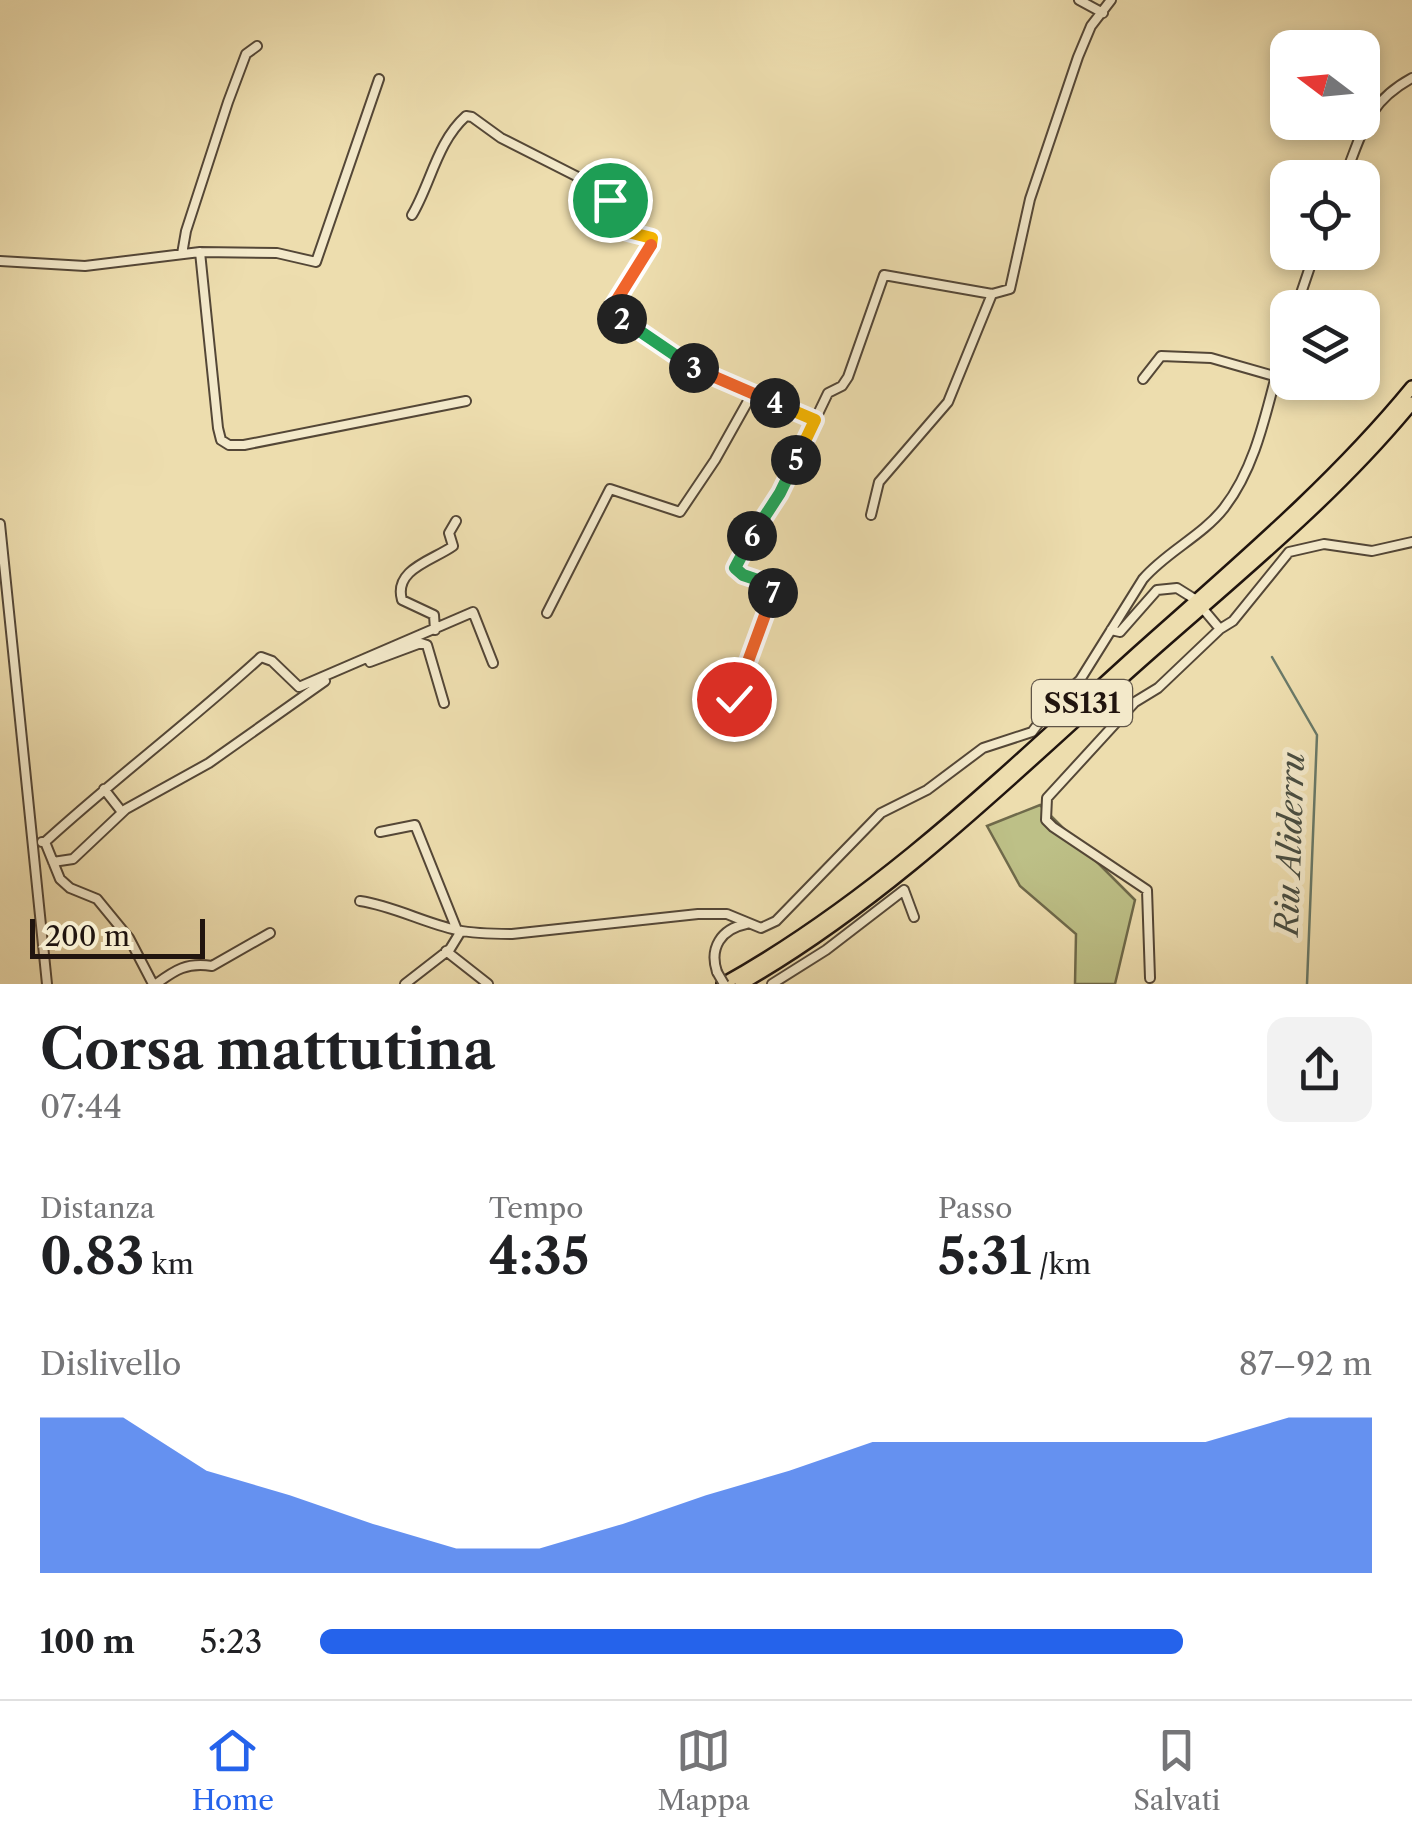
<!DOCTYPE html>
<html lang="it">
<head>
<meta charset="utf-8">
<style>
  :root { --surface:#fff; --page:#f2f2f2; --text:#202124; --muted:#757577; --line:#e0e0e0; --accent:#2563eb }
  body { margin:0; font-family:"Libre Caslon Text",serif; background:var(--page); color:var(--text); height:100vh; display:flex; flex-direction:column; font-size:38px; white-space:nowrap }
  * { box-sizing:border-box; margin:0 }
  p { font-size:32px; color:var(--muted) }
  .icon { flex:none; width:55px; height:55px; fill:none; stroke:currentColor; stroke-width:2; stroke-linecap:round; stroke-linejoin:round }
  .map { position:relative; height:984px; overflow:hidden }
  .panel { display:flex; flex-direction:column; background:var(--surface); flex:1 }
  .panel>* { flex:none }
  .needle { width:65px; rotate:286deg }
  .buttons { position:absolute; left:1270px; top:30px; display:grid; gap:20px }
  .buttons a { display:grid; place-items:center; width:110px; height:110px; border-radius:20px; background:var(--surface); box-shadow:0 5px 15px #0003; font-size:50px }
  .scale { position:absolute; left:30px; bottom:25px; width:175px; box-sizing:border-box; padding-left:10px; border:5px solid #21150f; border-top:0; font-size:28px; line-height:35px; white-space:nowrap; color:#21150f; -webkit-text-stroke:8px #f3e9ca; paint-order:stroke }
  .pin { position:absolute; display:grid; place-items:center; width:85px; height:85px; color:#fff; margin:-42px; border:5px solid #fff; border-radius:50%; box-shadow:0 2px 10px #0007 }
  .km { position:absolute; width:50px; height:50px; margin:-25px; border-radius:50%; background:#222; color:#fff; font-size:28px; line-height:50px; text-align:center }
  .round { display:grid; place-items:center; flex:none; width:105px; height:105px; border-radius:20px; background:var(--page) }
  .overview { display:flex; align-items:center; justify-content:space-between; height:170px; padding:0 40px }
  h1 { font-size:55px; font-weight:800; line-height:75px }
  .stats { display:grid; grid-template-columns:repeat(3,1fr); gap:15px; height:170px; padding:10px 40px }
  .stats div { display:grid; align-content:center }
  .stats b { font-size:50px; font-weight:800 }
  .stats small { font-size:28px; font-weight:400 }
  .stats p { font-size:28px }
  .chart { height:280px; padding:20px 40px }
  .chart p { display:flex; justify-content:space-between }
  .chart svg { width:100%; height:180px; margin-top:10px; fill:var(--accent); opacity:.7 }
  ul { padding:0 40px; list-style:none; font-size:32px }
  li { display:grid; grid-template-columns:160px 120px 1fr; align-items:center; height:75px }
  li i { height:25px; border-radius:12px; background:var(--accent) }
  .tabs { display:flex; justify-content:space-around; align-items:center; height:140px; border-top:2px solid var(--line); background:var(--surface); font-size:28px; color:var(--muted) }
  .tabs a { display:grid; justify-items:center; gap:5px }
  .tabs .on { color:var(--accent) }
  .map>svg:first-child { display:block }
</style>
</head>
<body>
<div class="map">
<svg width="1412" height="984" viewBox="0 0 1412 984">
  <rect width="100%" height="100%" fill="#edddae"/>
  <filter id="stains"><feTurbulence type="fractalNoise" baseFrequency=".002" numOctaves="4"/><feColorMatrix values="0 0 0 0 .2 0 0 0 0 .09 0 0 0 0 .02 0 0 0 .5 -.17"/></filter>
  <radialGradient id="worn" r=".72"><stop offset=".6" stop-color="#630" stop-opacity="0"/><stop offset="1" stop-color="#630" stop-opacity=".3"/></radialGradient>
  <path fill="#bdc087" stroke="#6f6a4b" stroke-width="2.5" d="M1040,805L1135,900L1115,984H1075L1076,934L1020,886L987,826Z"/>
  <g fill="none" stroke-linecap="round" stroke-linejoin="round">
    <path stroke="#6a7a69" stroke-width="2.5" d="M1272,657L1317,735L1307,984"/>
    <g stroke="#544737" stroke-width="12">
      <path id="minor" d="M1079,0L1103,13
        M1344,178C1363,132 1366,103 1412,78
        M412,215C431,183 437,142 466,116L472,117L501,138L576,176L610,200L599,217L612,228L652,238V244L613,306L617,316L684,364L815,420
        M200,252L277,253L316,262L379,79
        M182,254L186,231L228,102L246,54L257,46
        M0,261L85,266L200,252L218,428L221,440L229,445H244L466,401
        M1296,308L1315,252
        M1143,379L1161,356L1211,358L1274,376
        M871,515L879,482L948,402L992,294
        M0,524L47,984
        M1204,610L1220,629L1233,621L1289,552L1324,544L1372,551L1412,542
        M547,613L610,489L680,512L715,460L752,394
        M435,630L434,615L402,600C393,569 434,560 453,546L449,533L456,521
        M1111,630L1120,632L1157,590L1177,588L1193,598
        M370,662L421,643L427,645L444,703
        M734,699L774,589L773,585L743,575L735,567L780,493L828,393L842,386L848,377L884,275L992,294L1010,289L1030,199L1078,57L1091,26L1111,0
        M104,789L122,812
        M380,832L415,825L457,930
        M42,842H45L60,879L70,888L97,899L129,938L153,984
        M45,842C115,778 191,721 261,657L272,661L299,687L473,612L493,663
        M53,862L73,859L126,809L209,763L325,681
        M360,901C394,906 424,923 457,930C476,934 494,934 512,934L698,914H727L761,928L776,921L881,813L927,790L983,748L1032,732L1053,704L1080,680L1143,579C1166,552 1202,536 1224,508C1262,459 1269,391 1288,334
        M446,951L488,984
        M717,972C709,948 721,929 746,924
        M1150,978L1147,890L1053,827L1046,820L1047,798L1135,702L1158,688L1220,629
        M156,984C175,970 187,962 212,966L270,933
        M405,984L450,949L461,931
        M772,984L826,950L904,890L914,917"/>
    </g>
    <g stroke="#21150f" stroke-width="16">
      <path id="highway" d="M723,984C876,899 1004,774 1133,657C1229,571 1330,487 1412,387
        M741,984C886,901 1007,781 1131,670C1226,585 1330,503 1412,403"/>
    </g>
    <use href="#minor" stroke="#f3e9ca" stroke-width="8"/>
    <use href="#highway" stroke="#edddae" stroke-width="11"/>
    <g stroke="#544737" stroke-width="12" stroke-linecap="butt">
      <path id="minor-bridge" d="M717,972L724,984"/>
    </g>
    <use href="#minor-bridge" stroke="#f3e9ca" stroke-width="8"/>
  </g>
  <g fill="none" stroke-linecap="round" stroke-linejoin="round">
    <g stroke="#fff" stroke-width="20">
      <path id="split-1" d="M610,200L600,214L601,220L612,228L652,238L651,245"/>
    </g>
    <g stroke="#fff" stroke-width="20">
      <path id="split-2" d="M622,319L613,306L651,245"/>
    </g>
    <g stroke="#fff" stroke-width="20">
      <path id="split-3" d="M622,319L694,368"/>
    </g>
    <g stroke="#fff" stroke-width="20">
      <path id="split-4" d="M694,368L775,403"/>
    </g>
    <g stroke="#fff" stroke-width="20">
      <path id="split-5" d="M775,403L815,420L796,460"/>
    </g>
    <g stroke="#fff" stroke-width="20">
      <path id="split-6" d="M752,536L780,493L796,460"/>
    </g>
    <g stroke="#fff" stroke-width="20">
      <path id="split-7" d="M752,536L735,568L743,575L773,585V593"/>
    </g>
    <g stroke="#fff" stroke-width="20">
      <path id="split-8" d="M743,675L773,593"/>
    </g>
    <g stroke="#fff" stroke-width="20">
      <path id="split-9" d="M734,699L743,675"/>
    </g>
    <use href="#split-1" stroke="#f5b400" stroke-width="12"/>
    <use href="#split-2" stroke="#f0652b" stroke-width="12"/>
    <use href="#split-3" stroke="#22a559" stroke-width="12"/>
    <use href="#split-4" stroke="#f0652b" stroke-width="12"/>
    <use href="#split-5" stroke="#f5b400" stroke-width="12"/>
    <use href="#split-6" stroke="#22a559" stroke-width="12"/>
    <use href="#split-7" stroke="#22a559" stroke-width="12"/>
    <use href="#split-8" stroke="#f0652b" stroke-width="12"/>
    <use href="#split-9" stroke="#f5b400" stroke-width="12"/>
  </g>
  <g text-anchor="middle" stroke-width="10" stroke-linejoin="round" paint-order="stroke">
    <rect fill="#f3e9ca" stroke="#605547" stroke-width="2.5" x="1032" y="680" width="100" height="46" rx="8"/>
    <g font-size="28" font-weight="bold" fill="#21150f">
      <text x="1082" y="713">SS131</text>
    </g>
    <g font-size="32" font-style="italic" fill="#4b5044" stroke="#f3e9ca">
      <text transform="translate(1290 844) rotate(-88)" y="11">Riu Aliderru</text>
    </g>
  </g>
  <rect width="100%" height="100%" filter="url(#stains)"/>
  <rect width="100%" height="100%" fill="url(#worn)"/>
</svg>
<div class="buttons">
<a><svg class="needle" viewBox="-14 -14 28 28"><path d="M0-13l5 13h-10z" fill="#e53935"/><path d="M0 13l5-13h-10z" fill="#757577"/></svg></a>
<a><svg class="icon" aria-label="locate" viewBox="0 0 24 24"><circle cx="12" cy="12" r="6"/><path d="M12 2v4M12 18v4M2 12h4M18 12h4"/></svg></a>
<a><svg class="icon" aria-label="layers" viewBox="0 0 24 24"><path d="M12 4l9 5-9 5-9-5zM3 14l9 5 9-5"/></svg></a>
</div>
<div class="scale">200 m</div>
<div class="pin" style="left:610px;top:200px;background:#1e9e55"><svg class="icon" aria-label="arrive" viewBox="0 0 24 24"><path d="M6 21V4h12l-3 4 3 4H6"/></svg></div>
<div class="pin" style="left:734px;top:699px;background:#d93025"><svg class="icon" aria-label="check" viewBox="0 0 24 24"><path d="M5 12l5 5 9-10"/></svg></div>
<b class="km" style="left:622px;top:319px">2</b>
<b class="km" style="left:694px;top:368px">3</b>
<b class="km" style="left:775px;top:403px">4</b>
<b class="km" style="left:796px;top:460px">5</b>
<b class="km" style="left:752px;top:536px">6</b>
<b class="km" style="left:773px;top:593px">7</b>
</div>
<section class="panel">
<div class="overview"><div><h1>Corsa mattutina</h1><p>07:44</p></div><a class="round"><svg class="icon" aria-label="share" viewBox="0 0 24 24"><path d="M12 15V3M7 8l5-5 5 5M5 13v7h14v-7"/></svg></a></div>
<div class="stats">
<div><p>Distanza</p><b>0.83<small> km</small></b></div>
<div><p>Tempo</p><b>4:35</b></div>
<div><p>Passo</p><b>5:31<small> /km</small></b></div>
</div>
<div class="chart"><p><span>Dislivello</span>87–92 m</p>
<svg viewBox="0 0 160 44" preserveAspectRatio="none"><path d="M0 44V6L10 6L20 19L30 25L40 32L50 38L60 38L70 32L80 25L90 19L100 12L110 12L120 12L130 12L140 12L150 6L160 6V44z"/></svg>
</div>
<ul>
<li><b>100 m</b>5:23<i style="width:82%"></i></li>
</ul>
</section>
<nav class="tabs">
<a class="on"><svg class="icon" aria-label="home" viewBox="0 0 24 24"><path d="M3 11l9-7 9 7M6 9v11h12V9"/></svg>Home</a>
<a><svg class="icon" aria-label="map" viewBox="0 0 24 24"><path d="M3 6l6-2 6 2 6-2v14l-6 2-6-2-6 2zM9 4v14M15 6v14"/></svg>Mappa</a>
<a><svg class="icon" aria-label="saved" viewBox="0 0 24 24"><path d="M7 4h10v16l-5-4-5 4z"/></svg>Salvati</a>
</nav>
</body>
</html>
